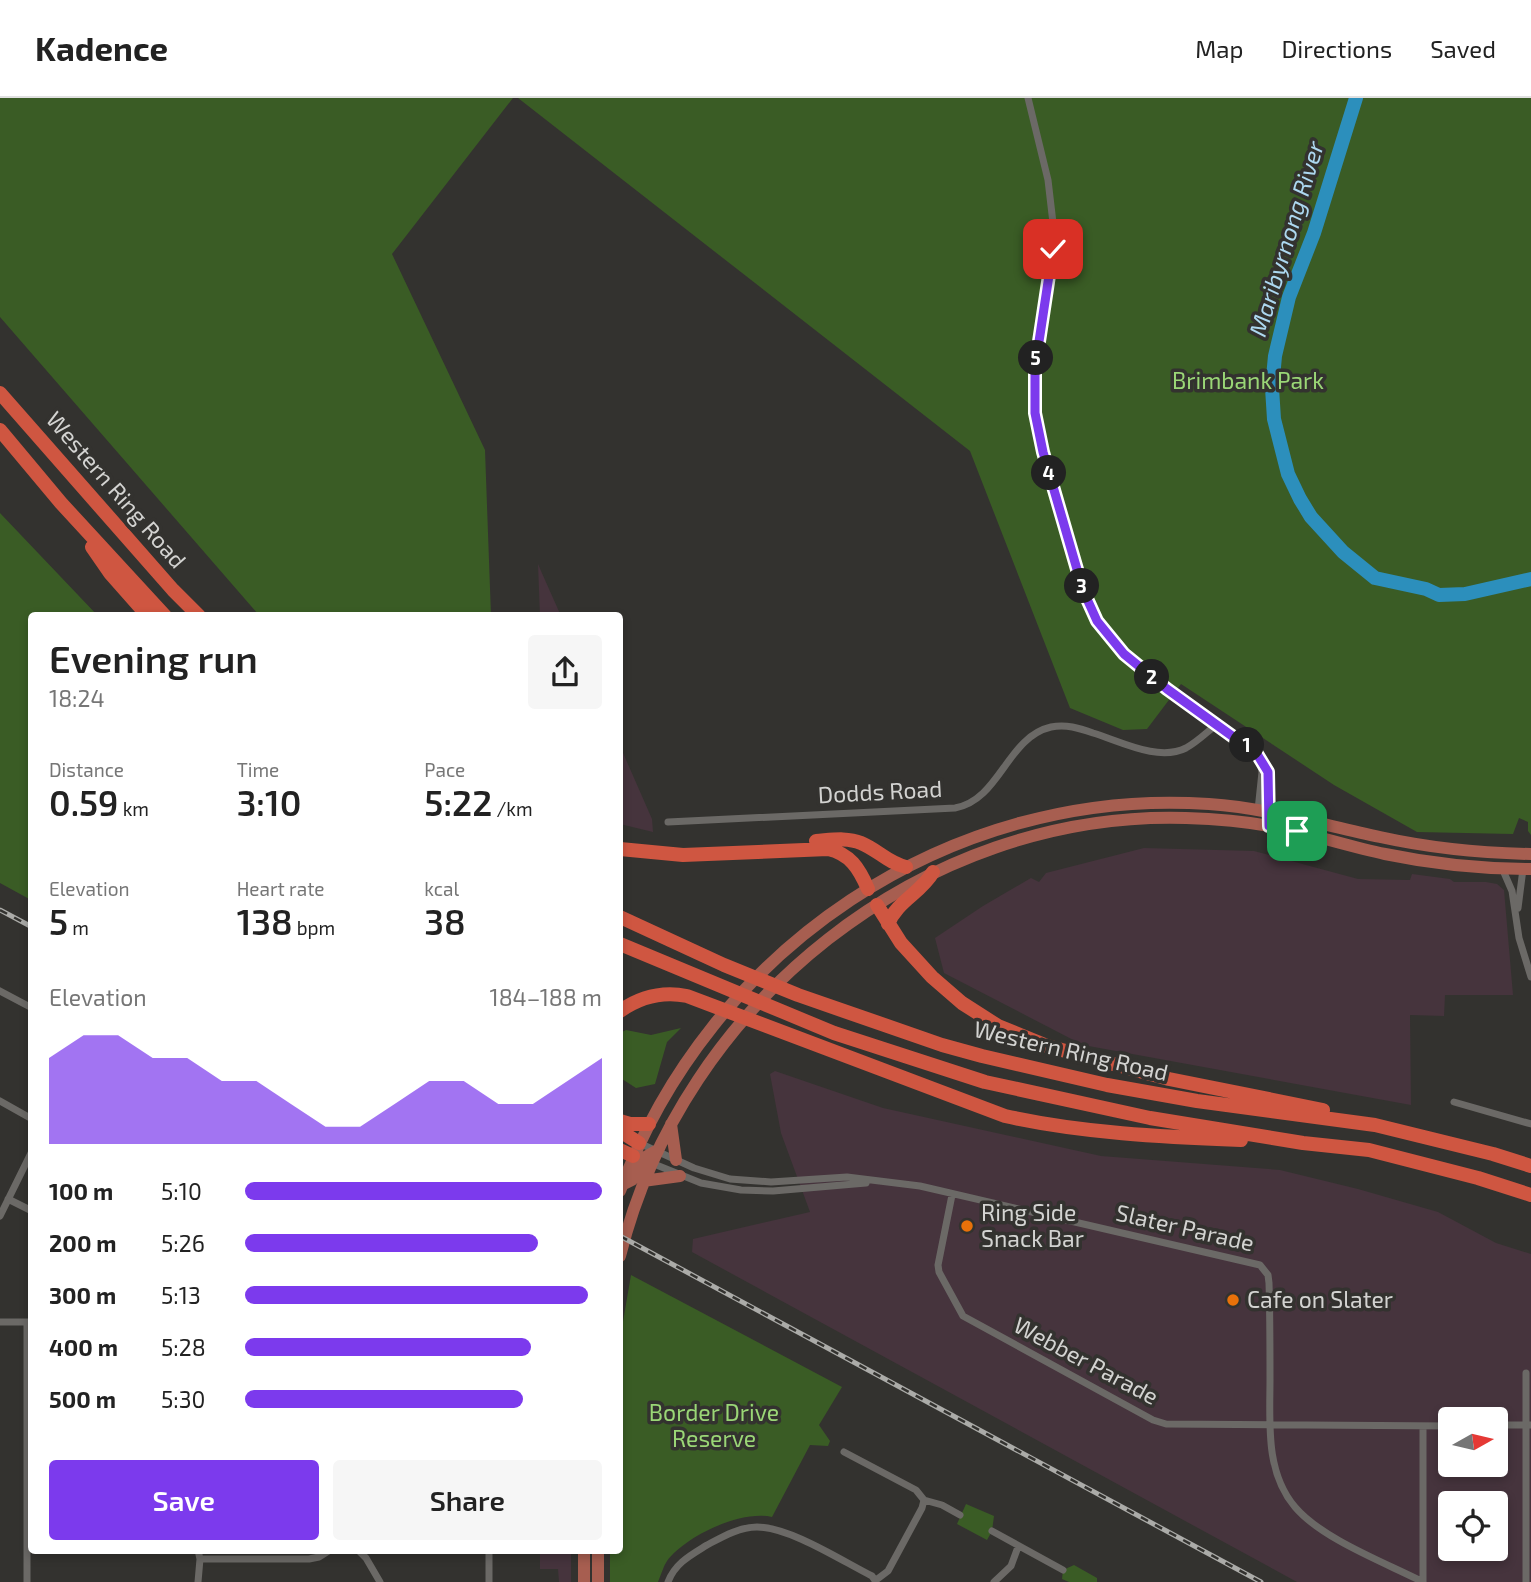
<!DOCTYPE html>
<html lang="en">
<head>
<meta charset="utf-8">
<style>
  :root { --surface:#fff; --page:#f6f6f6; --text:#222; --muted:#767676; --line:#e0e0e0; --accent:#7c3aed }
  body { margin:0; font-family:"Exo 2",sans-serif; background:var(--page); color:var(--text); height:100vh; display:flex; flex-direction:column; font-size:26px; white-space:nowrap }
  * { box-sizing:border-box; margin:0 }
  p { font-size:23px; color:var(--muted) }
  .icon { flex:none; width:38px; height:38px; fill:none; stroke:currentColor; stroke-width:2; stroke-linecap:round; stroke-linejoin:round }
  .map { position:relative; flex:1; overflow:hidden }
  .side { position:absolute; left:28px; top:514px; width:595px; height:942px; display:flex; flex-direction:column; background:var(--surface); border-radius:7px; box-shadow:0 4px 10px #0003 }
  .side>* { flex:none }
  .needle { width:46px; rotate:82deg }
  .tools { position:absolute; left:1438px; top:1309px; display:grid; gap:14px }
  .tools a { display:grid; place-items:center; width:70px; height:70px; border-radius:7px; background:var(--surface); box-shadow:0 4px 10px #0003; font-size:35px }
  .pin { position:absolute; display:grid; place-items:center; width:60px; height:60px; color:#fff; margin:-30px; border-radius:14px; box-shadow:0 4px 10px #0006 }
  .km { position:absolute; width:35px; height:35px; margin:-18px; border-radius:50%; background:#222; color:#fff; font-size:19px; line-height:35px; text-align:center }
  .round { display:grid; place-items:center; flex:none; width:74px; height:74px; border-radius:7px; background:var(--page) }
  .overview { display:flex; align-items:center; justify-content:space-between; height:119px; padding:0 21px }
  h1 { font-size:38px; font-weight:600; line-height:52px }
  .stats { display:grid; grid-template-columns:repeat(3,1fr); gap:10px; height:119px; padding:7px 21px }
  .stats div { display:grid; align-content:center }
  .stats b { font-size:35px; font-weight:600 }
  .stats small { font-size:19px; font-weight:400 }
  .stats p { font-size:19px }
  .chart { height:196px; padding:14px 21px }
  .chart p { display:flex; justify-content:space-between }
  .chart svg { width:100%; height:126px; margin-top:7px; fill:var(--accent); opacity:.7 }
  .button { display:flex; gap:14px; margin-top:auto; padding:14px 21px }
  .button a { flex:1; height:80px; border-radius:7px; background:var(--accent); color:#fff; font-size:28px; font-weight:600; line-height:80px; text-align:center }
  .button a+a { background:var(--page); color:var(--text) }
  ul { padding:0 21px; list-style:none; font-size:23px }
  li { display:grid; grid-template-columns:112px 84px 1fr; align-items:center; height:52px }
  li i { height:18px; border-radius:9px; background:var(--accent) }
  header { display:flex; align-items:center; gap:42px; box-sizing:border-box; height:98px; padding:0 35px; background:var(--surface); border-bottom:2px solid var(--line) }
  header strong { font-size:33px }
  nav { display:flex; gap:38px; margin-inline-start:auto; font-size:24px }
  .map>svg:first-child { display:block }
</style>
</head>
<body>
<header>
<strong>Kadence</strong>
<nav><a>Map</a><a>Directions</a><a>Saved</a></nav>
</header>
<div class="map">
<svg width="1531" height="1484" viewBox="0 0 1531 1484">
  <rect width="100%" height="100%" fill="#33322f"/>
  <path fill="#46343d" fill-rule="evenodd" d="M538,466L541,473L561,518H540Z
    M620,648L652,721L653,734L620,726Z
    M1144,750L1254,753L1358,781L1410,782L1412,776L1450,781L1454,784H1486L1497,786L1504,792L1513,897H1445L1444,918L1410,917L1411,1007L1083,947L944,875L935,840L983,808L1031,780L1039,784L1046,775Z
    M775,973L883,1010L1101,1058L1280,1072L1358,1091L1438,1114L1496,1145L1531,1156V1484H1297L692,1154L693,1141L810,1114L781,1035L770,976ZM1451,1321H1496V1367H1451ZM1451,1405H1496V1451H1451Z
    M571,1453V1484H559L558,1471H540V1454Z"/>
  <path fill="#3a5c25" d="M0,0H513L392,156L485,352L491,518H260L258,516L0,219Z
    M518,0H1531V737L1528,733V724L1519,720L1513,736L1417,734L1334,687L1181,586L1147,631L1123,632L1070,610L970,353Z
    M0,415L98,518H32L31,802L0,785Z
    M681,930L667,944L655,986L636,990L622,981L620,935L626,932L651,937Z
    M631,1177L842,1289L819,1327L830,1343L828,1348L810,1347L772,1419C740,1412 686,1438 667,1463C663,1469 661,1477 658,1484H610V1453L620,1452V1241Z
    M966,1406L994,1418L992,1433L987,1442L957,1426Z
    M1074,1467L1097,1480V1484H1069L1062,1481L1063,1472Z"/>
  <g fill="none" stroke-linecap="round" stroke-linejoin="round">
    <path stroke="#2c8fbc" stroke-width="14" d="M1356,0L1314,135L1289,199L1275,258L1272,290L1274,321L1288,376L1300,401L1311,419L1343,454L1375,480L1426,491L1439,497L1465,496L1531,481"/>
    <path stroke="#6b6966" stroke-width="7" d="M1028,0L1048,82L1053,125L1052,168L1035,270V315L1043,354L1078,476L1097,523L1124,556L1203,619L1257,656L1268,674L1269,713
      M1258,712L1262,674L1260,664
      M668,724L955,710C1000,702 1007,639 1051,629C1066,626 1079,630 1093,635C1120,643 1158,664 1186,650C1197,644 1206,635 1216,627
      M1502,770L1512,793L1519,840L1531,879
      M1518,810L1523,771
      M0,893L32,910
      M0,1003L32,1021
      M1454,1004L1531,1026
      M639,1045L694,1070L730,1081L771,1084L847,1079L920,1088L1260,1167L1268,1177L1269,1185C1270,1217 1270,1249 1270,1281C1270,1324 1265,1374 1295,1409C1322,1441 1386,1465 1423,1484
      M649,1064L701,1085L741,1092L773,1093L866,1085
      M952,1097L938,1167L939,1174L963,1218L1153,1322L1166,1326L1451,1328
      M8,1101L32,1113
      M0,1118L32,1053
      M0,1224H31
      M27,1224V1484
      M1496,1327H1531
      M844,1354L916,1392L924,1402L922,1410L888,1473L876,1482
      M924,1402L942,1407L960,1417
      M992,1433L1063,1472
      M198,1452L200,1461L198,1484
      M358,1452L366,1460L380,1484
      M489,1452V1484
      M200,1461H309L319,1459L330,1452
      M668,1484C675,1465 691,1457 707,1447C722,1439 739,1429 757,1429C790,1429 842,1463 872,1478L876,1484
      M994,1484L1011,1468L1018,1449
      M1423,1484V1329
      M1526,1484V1275"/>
    <path stroke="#a75e50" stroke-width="12" d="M671,1026L676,1062
      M643,1083L680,1078
      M624,1086L632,1082L642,1061L656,1053
      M620,1093C709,851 950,688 1209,706C1268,710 1323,727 1380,739C1430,750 1480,755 1531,756
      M620,1158C683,905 923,712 1186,720C1223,721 1262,725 1298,734C1327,741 1356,750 1385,756C1433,766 1482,771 1531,771
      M584,1452V1484
      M598,1452V1484"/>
    <path stroke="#cf5641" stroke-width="14" d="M0,295L173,492L199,518
      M0,332L61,405L165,518
      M92,449L110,475L148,518
      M816,743C831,742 847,739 861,745C878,752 888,765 906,769
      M620,751L683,757L828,751C850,756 859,770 868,791
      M877,807L901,845L932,879L962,905L998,928L1047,948L1169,981L1323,1012
      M620,819L724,867L798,897L942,947L982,958L1107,987L1197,1003L1375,1027L1493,1056L1531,1068
      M888,826C897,803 921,795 933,774
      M620,846L834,935L985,984L1150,1020L1303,1045L1369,1052L1478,1080L1531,1097
      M620,913C640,899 662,893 687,898L1005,1018C1081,1035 1163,1039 1241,1042
      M620,1023L630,1026H649
      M620,1033L639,1045
      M620,1052L633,1058"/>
    <g stroke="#ababa8" stroke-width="5">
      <path id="rail" d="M0,812L32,829
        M620,1138L1261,1484"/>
    </g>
    <use href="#rail" stroke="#33322f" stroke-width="2.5" stroke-dasharray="8" stroke-linecap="butt"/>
  </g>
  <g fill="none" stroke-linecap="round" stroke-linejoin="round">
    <g stroke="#fff" stroke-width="14">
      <path id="route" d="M1053,151L1035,270V315L1043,354L1083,492L1097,523L1124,556L1167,591L1257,656L1268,674L1269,728L1297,733"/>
    </g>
    <use href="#route" stroke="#7c3aed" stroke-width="9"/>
  </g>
  <g fill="#e8710a" stroke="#33322f" stroke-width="2.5">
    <circle cx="967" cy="1128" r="7"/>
    <circle cx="1233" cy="1202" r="7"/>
  </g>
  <g text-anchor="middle" stroke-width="7" stroke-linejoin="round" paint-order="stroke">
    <g font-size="23" fill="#9ad676" stroke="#33322f">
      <text x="1248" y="291">Brimbank Park</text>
      <text x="714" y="1323">Border Drive<tspan x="714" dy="26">Reserve</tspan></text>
    </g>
    <g font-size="23" fill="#d3d3d1" stroke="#33322f">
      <text transform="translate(116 392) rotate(49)" y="8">Western Ring Road</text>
      <text transform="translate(880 694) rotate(-3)" y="8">Dodds Road</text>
      <text transform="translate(1071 953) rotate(13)" y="8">Western Ring Road</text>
      <text transform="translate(1185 1130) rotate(13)" y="8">Slater Parade</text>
      <text transform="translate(1086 1263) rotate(28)" y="8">Webber Parade</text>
    </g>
    <g font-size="23" fill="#d3d3d1" stroke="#33322f" text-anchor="start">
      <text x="981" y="1123">Ring Side<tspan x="981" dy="26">Snack Bar</tspan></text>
      <text x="1247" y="1210">Cafe on Slater</text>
    </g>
    <g font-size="24" font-style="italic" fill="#add8f0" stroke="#33322f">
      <text transform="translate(1287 141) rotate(-73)" y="8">Maribyrnong River</text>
    </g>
  </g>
</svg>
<div class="tools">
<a><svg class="needle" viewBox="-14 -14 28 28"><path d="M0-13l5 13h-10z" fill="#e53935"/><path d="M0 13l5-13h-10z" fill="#767676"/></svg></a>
<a><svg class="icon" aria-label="locate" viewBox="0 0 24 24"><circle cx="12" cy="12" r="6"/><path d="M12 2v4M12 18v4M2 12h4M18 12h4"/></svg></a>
</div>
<div class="pin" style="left:1297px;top:733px;background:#1e9e55"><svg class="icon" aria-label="arrive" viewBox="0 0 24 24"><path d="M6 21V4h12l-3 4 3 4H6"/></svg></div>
<div class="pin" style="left:1053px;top:151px;background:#d93025"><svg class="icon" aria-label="check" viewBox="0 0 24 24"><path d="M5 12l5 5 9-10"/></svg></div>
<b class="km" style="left:1247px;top:647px">1</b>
<b class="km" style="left:1152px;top:579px">2</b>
<b class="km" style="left:1082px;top:488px">3</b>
<b class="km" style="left:1049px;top:375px">4</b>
<b class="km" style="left:1036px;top:260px">5</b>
<section class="side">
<div class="overview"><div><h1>Evening run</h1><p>18:24</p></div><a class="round"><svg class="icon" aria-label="share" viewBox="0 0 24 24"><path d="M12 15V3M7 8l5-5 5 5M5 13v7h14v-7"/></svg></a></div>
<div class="stats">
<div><p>Distance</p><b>0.59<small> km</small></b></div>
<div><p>Time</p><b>3:10</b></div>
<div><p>Pace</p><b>5:22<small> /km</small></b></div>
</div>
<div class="stats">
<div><p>Elevation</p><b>5<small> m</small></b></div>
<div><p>Heart rate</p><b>138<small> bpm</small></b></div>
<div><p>kcal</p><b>38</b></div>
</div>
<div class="chart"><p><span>Elevation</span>184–188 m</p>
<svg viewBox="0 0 160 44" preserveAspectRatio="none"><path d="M0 44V14L10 6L20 6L30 14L40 14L50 22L60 22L70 30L80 38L90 38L100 30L110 22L120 22L130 30L140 30L150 22L160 14V44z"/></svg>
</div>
<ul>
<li><b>100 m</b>5:10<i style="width:100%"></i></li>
<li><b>200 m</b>5:26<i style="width:82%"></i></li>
<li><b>300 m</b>5:13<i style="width:96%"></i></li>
<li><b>400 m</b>5:28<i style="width:80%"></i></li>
<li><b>500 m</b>5:30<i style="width:78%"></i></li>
</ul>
<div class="button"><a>Save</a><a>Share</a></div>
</section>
</div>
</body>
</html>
